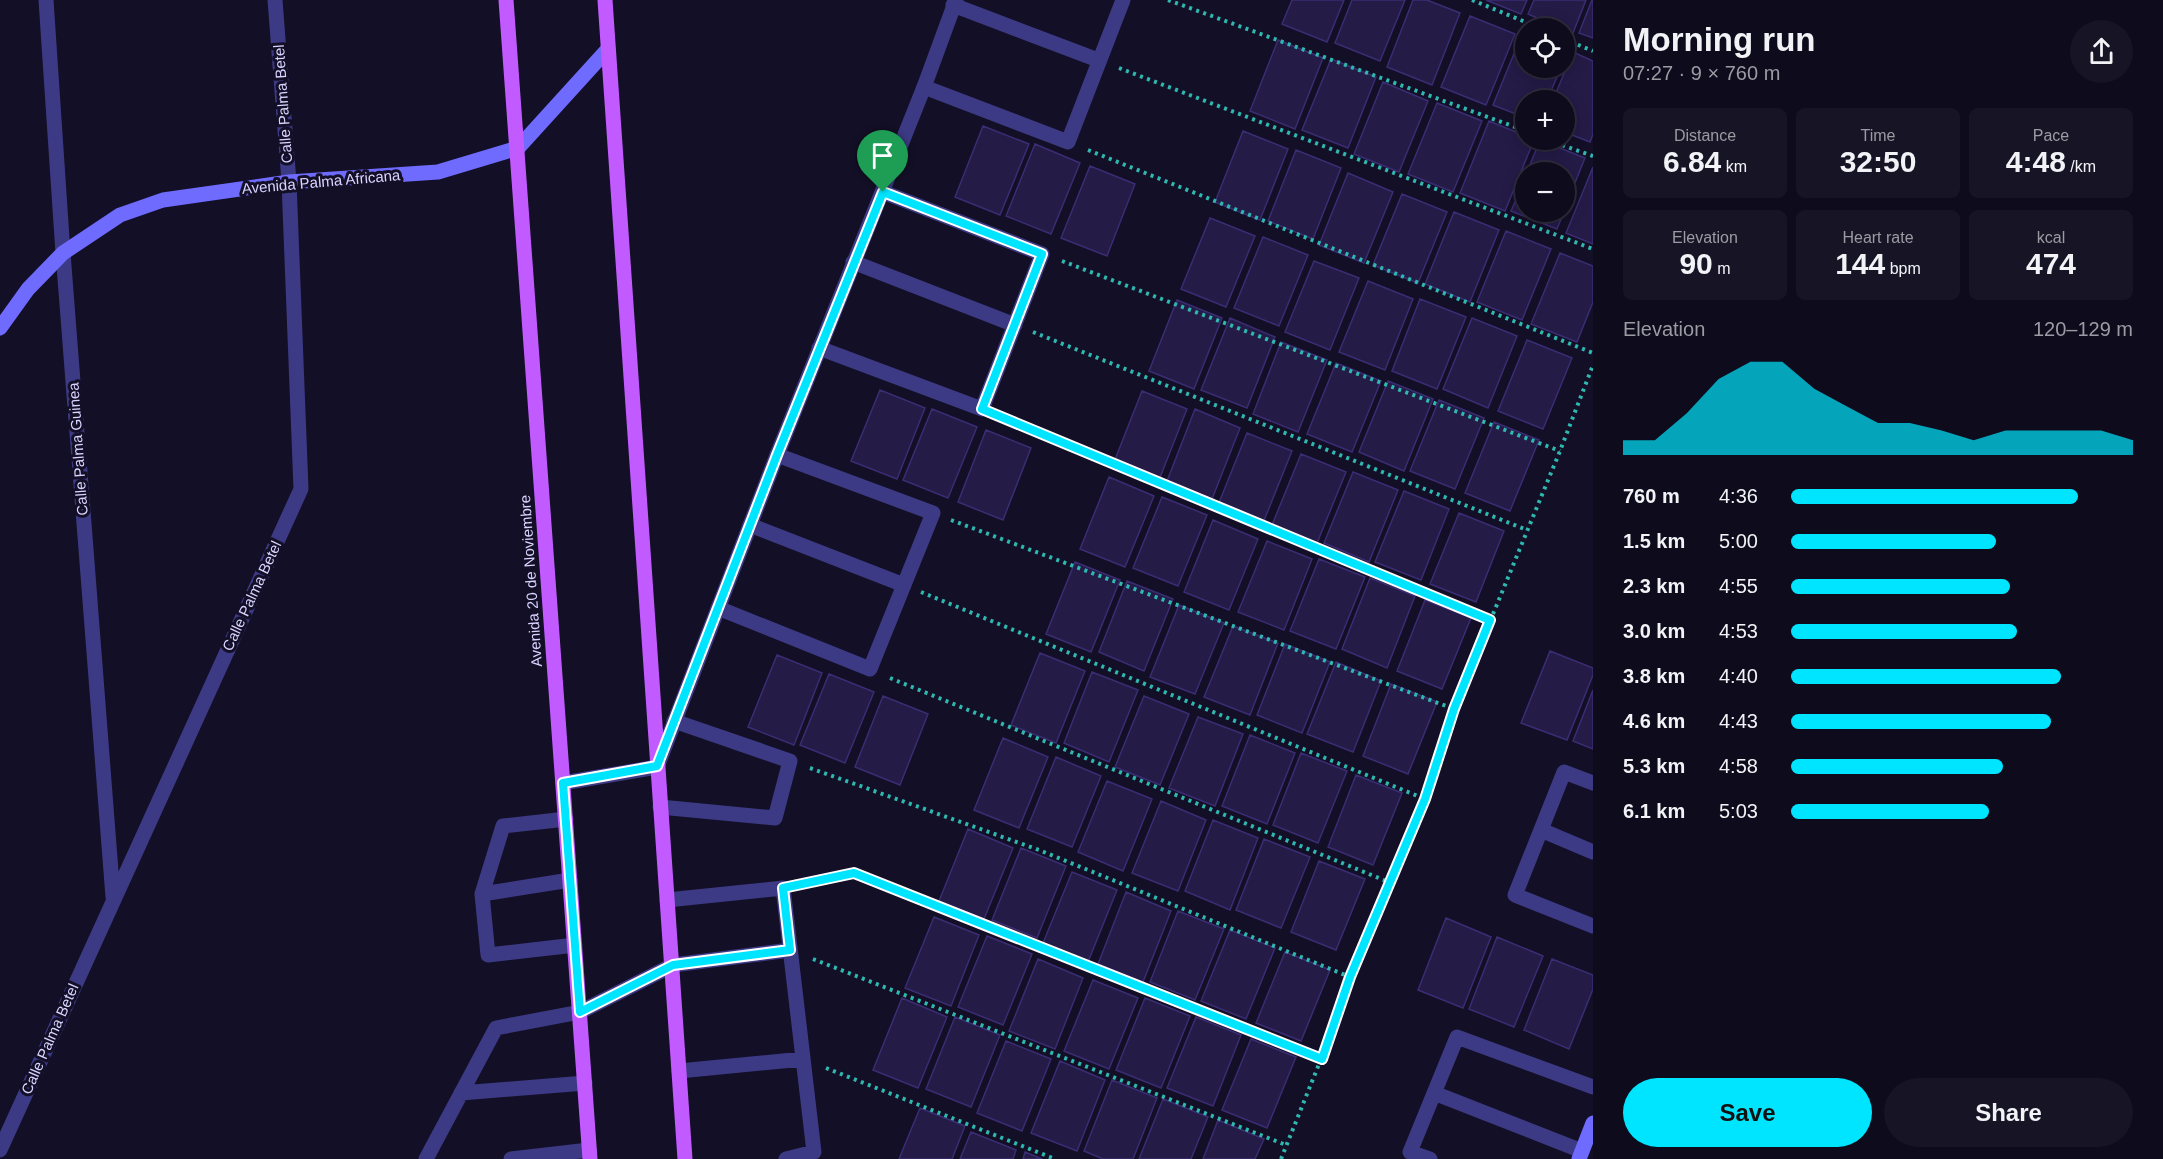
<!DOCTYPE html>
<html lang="en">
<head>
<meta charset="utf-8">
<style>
  :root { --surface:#0e0b1c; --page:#171425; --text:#f1f3f6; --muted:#9b9ba3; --line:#2e2b3b; --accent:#00e5ff }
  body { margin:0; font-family:Arial,sans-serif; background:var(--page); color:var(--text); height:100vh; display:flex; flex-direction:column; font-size:22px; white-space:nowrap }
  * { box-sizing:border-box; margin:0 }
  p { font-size:20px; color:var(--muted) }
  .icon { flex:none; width:33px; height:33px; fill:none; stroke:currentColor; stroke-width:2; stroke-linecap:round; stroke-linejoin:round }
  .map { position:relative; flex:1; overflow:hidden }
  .details { display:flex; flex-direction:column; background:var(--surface); width:570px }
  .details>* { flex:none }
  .controls { position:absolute; left:1515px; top:18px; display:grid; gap:12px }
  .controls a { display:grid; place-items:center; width:60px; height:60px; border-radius:50%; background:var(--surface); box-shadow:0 3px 15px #0003,0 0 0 2px var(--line); font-size:30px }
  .pin { position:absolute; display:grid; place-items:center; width:51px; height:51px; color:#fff; margin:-62px -26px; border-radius:50% 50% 50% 0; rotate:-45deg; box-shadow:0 0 6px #0007 }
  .pin .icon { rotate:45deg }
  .round { display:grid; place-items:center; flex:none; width:63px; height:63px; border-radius:32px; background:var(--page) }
  .summary { display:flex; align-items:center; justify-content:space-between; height:102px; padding:0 30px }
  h1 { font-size:33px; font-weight:600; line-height:45px }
  .stats { display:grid; grid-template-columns:repeat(3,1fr); gap:9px; height:102px; padding:6px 30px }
  .stats div { display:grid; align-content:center; border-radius:9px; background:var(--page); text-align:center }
  .stats b { font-size:30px; font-weight:600 }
  .stats small { font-size:16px; font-weight:400 }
  .stats p { font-size:16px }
  .chart { height:168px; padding:12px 30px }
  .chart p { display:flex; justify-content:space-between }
  .chart svg { width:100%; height:108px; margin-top:6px; fill:var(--accent); opacity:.7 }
  .primary-button { display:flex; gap:12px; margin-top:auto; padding:12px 30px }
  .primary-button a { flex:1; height:69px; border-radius:36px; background:var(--accent); color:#111; font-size:24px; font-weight:600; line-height:69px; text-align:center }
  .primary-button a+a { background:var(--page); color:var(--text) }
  ul { padding:0 30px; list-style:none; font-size:20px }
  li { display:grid; grid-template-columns:96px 72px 1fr; align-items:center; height:45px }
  li i { height:15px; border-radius:8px; background:var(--accent) }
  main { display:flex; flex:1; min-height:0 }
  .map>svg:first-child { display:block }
</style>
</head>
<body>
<main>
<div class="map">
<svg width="1593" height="1159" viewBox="0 0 1593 1159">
  <rect width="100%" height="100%" fill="#130f26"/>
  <path fill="#241b47" stroke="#3b2d73" stroke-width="1.5" d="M1292,0H1344L1327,42L1282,24Z
    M1352,0H1405L1380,61L1335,43Z
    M1413,0H1427L1460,13L1432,85L1387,67Z
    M1486,0H1527L1521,14Z
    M1534,0H1586L1573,33L1528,14Z
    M1592,0H1593V38L1579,33Z
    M1470,16L1515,34L1486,105L1441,87Z
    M1522,34L1526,36V68H1561L1547,100H1526V118L1493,105Z
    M1278,40L1323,58L1295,129L1250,111Z
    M1573,52L1593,61V134L1590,142L1564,132V100H1553Z
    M1331,59L1376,77L1348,148L1302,130Z
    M1383,82L1428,101L1399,172L1354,154Z
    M1437,103L1482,121L1453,192L1408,174Z
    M1489,121L1526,136V140H1534L1505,211L1460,193Z
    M983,126L1029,144L1000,215L955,197Z
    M1243,131L1288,149L1260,220L1215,202Z
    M1540,140L1585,158L1564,210V172H1527Z
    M1035,144L1080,163L1051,234L1006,216Z
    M1296,150L1341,168L1313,239L1268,221Z
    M1090,166L1135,184L1107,256L1061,238Z
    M1593,167V244L1566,233Z
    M1348,173L1393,192L1364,263L1319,245Z
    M1526,176V212H1564L1557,229L1511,211Z
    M1402,194L1447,212L1418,283L1373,265Z
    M1454,212L1499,230L1470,302L1425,284Z
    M1210,218L1255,236L1226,307L1181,289Z
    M1506,231L1551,249L1522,320L1477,302Z
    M1263,237L1308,255L1279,326L1234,308Z
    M1560,253L1593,266V302L1577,342L1531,324Z
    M1314,261L1359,278L1330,350L1285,332Z
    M1368,281L1413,299L1385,370L1339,352Z
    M1420,299L1466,317L1437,389L1392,371Z
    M1177,300L1222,318L1194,389L1149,371Z
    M1230,318L1275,337L1247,408L1201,390Z
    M1472,318L1517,336L1488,408L1443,389Z
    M1527,340L1572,358L1543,429L1498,411Z
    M1281,342L1327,360L1298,432L1253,414Z
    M1336,363L1381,381L1352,452L1307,434Z
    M1388,381L1433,399L1404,471L1359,452Z
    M880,390L925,408L897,479L851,461Z
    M1142,391L1187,409L1159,480L1114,462Z
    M1439,400L1484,418L1455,489L1410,471Z
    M932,409L977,427L948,498L903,480Z
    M1195,409L1240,428L1212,499L1167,481Z
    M1494,422L1539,440L1510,511L1465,493Z
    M986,430L1031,448L1003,520L958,502Z
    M1247,433L1292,451L1263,523L1218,505Z
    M1301,454L1346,472L1317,543L1272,525Z
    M1353,472L1398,490L1369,562L1324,543Z
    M1109,477L1154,496L1125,567L1080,549Z
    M1404,491L1449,509L1421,580L1375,562Z
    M1162,497L1207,515L1178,586L1133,568Z
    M1459,513L1504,531L1476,602L1430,584Z
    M1213,520L1258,539L1229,610L1184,592Z
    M1267,541L1312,559L1284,630L1238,612Z
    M1319,559L1365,577L1336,649L1290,631Z
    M1075,562L1120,580L1091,652L1046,634Z
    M1370,578L1415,596L1387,668L1342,649Z
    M1127,581L1173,599L1144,671L1099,652Z
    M1425,600L1471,618L1442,689L1397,671Z
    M1179,605L1224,623L1195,694L1150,677Z
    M1233,626L1278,643L1250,715L1204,697Z
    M1285,644L1330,662L1302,733L1257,715Z
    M1550,651L1593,668V675L1567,740L1521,723Z
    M1040,653L1085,671L1056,743L1011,725Z
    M777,655L822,673L794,745L748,727Z
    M1336,662L1381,681L1353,752L1307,734Z
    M1092,672L1138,690L1109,762L1064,743Z
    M829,674L874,692L845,763L800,745Z
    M1391,684L1437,702L1408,774L1363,756Z
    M1593,690V749L1573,741Z
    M883,696L928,714L900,785L855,767Z
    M1144,696L1189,714L1160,785L1115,767Z
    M1198,717L1243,734L1215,806L1169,788Z
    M1250,735L1295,753L1267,824L1222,806Z
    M1003,738L1048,757L1019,828L974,810Z
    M1301,753L1347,771L1318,843L1273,825Z
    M1056,757L1101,776L1072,847L1027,829Z
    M1356,775L1402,793L1373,865L1328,847Z
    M1107,781L1152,799L1123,871L1078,852Z
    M1161,801L1206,820L1178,891L1132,873Z
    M1213,820L1258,838L1230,910L1185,891Z
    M968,829L1013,848L984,919L939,901Z
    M1264,839L1310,857L1281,928L1236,910Z
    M1021,848L1066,866L1037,938L992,920Z
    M1319,861L1365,879L1336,950L1291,932Z
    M1072,872L1117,890L1088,962L1043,943Z
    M1126,892L1171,911L1143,982L1098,964Z
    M1178,911L1224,929L1195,1000L1150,982Z
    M934,917L979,935L951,1006L905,988Z
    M1446,918L1491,937L1463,1008L1418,990Z
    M1230,930L1275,948L1246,1019L1201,1001Z
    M987,936L1032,954L1003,1025L958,1007Z
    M1497,937L1543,956L1514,1027L1469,1009Z
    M1285,952L1330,970L1301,1041L1256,1023Z
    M1038,959L1083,978L1055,1049L1009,1031Z
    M1552,959L1593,975V989L1569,1049L1524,1030Z
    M1093,980L1138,998L1109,1069L1064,1051Z
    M902,998L947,1017L918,1088L873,1070Z
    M1145,998L1190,1016L1161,1088L1116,1070Z
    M955,1017L1000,1035L971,1107L926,1089Z
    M1196,1017L1241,1035L1213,1106L1167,1088Z
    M1251,1039L1296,1057L1267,1128L1222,1110Z
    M1006,1041L1051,1059L1022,1131L977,1113Z
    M1060,1061L1105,1080L1077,1151L1031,1133Z
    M1112,1080L1157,1098L1133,1159H1103L1084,1151Z
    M1163,1099L1208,1117L1191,1159H1139Z
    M920,1108L965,1126L952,1159H899Z
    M1218,1120L1264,1139L1255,1159H1203Z
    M971,1132L1016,1150L1013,1159H960Z
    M1025,1152L1042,1159H1023Z"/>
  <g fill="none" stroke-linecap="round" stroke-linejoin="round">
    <path stroke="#2fb8b0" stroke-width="4" stroke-dasharray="3 4.5" stroke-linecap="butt" d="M1168,0L1526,131
      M1472,0L1540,28
      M1564,39L1593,51
      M1119,68L1593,249
      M1548,140L1593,156
      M1088,150L1593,353
      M1062,261L1560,451
      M1033,332L1527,530
      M1000,417L1490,620
      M951,520L1454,709
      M921,592L1425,799
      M890,678L1391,883
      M810,768L1039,850L1350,977
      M804,883L854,873L1321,1059
      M813,959L1286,1145
      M826,1068L1055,1159
      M1281,1159L1321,1059L1350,977L1425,799L1454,709L1560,451L1593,365"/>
    <path stroke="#3d3a85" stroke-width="15" d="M953,5L1098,60
      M924,87L1068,142L1123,0
      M853,262L1015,325
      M819,348L982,409L1042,254L883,192
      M750,525L904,585
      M718,608L870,669L933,513L777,455
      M1593,783L1564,772L1515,895L1593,926
      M660,807L775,818L790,761L674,721
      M566,819L503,826L482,894L488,955L575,945
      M1541,830L1593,852
      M482,894L570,880
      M667,900L783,888L814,1152L786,1159
      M679,1071L803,1059
      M461,1093L585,1083
      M1434,1093L1582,1151
      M426,1159L496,1028L580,1012L673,965L790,950
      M511,1159L589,1150
      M1430,1159L1410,1152L1457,1037L1593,1087"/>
    <path stroke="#3d3a85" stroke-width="15" d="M46,0L63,253L113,897
      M563,783L657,767L777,455L924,87L956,0
      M0,1150L301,489L289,182L275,0"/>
    <path stroke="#6f6bff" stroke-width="15" d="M0,328L28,289L63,253L120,215L163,200L289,182L438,172L518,148L608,49
      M1579,1159L1593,1123"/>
    <path stroke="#c25bff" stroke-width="15" d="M506,0L590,1159
      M605,0L685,1159"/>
  </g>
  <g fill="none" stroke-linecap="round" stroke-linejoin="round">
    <g stroke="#fff" stroke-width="12">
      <path id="route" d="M883,192L1042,254L982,409L1490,620L1454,709L1425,799L1350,977L1322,1059L854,873L783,888L790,950L673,965L580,1012L563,783L657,766L777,455Z"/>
    </g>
    <use href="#route" stroke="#00e5ff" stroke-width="8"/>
  </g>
  <g text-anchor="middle" stroke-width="6" stroke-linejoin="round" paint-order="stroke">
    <g font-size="15" fill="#d9d4ff" stroke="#130f26">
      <text transform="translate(283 104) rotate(-94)" y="5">Calle Palma Betel</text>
      <text transform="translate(321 182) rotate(-5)" y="5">Avenida Palma Africana</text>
      <text transform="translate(78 449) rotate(-94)" y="5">Calle Palma Guinea</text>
      <text transform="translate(531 581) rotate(-94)" y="5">Avenida 20 de Noviembre</text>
      <text transform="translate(252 596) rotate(-65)" y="5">Calle Palma Betel</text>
      <text transform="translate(50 1039) rotate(-66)" y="5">Calle Palma Betel</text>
    </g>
  </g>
</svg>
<div class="controls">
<a><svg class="icon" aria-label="locate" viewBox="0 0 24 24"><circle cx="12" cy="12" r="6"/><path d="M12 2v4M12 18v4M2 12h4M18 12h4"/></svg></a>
<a>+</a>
<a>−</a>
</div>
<div class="pin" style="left:883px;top:192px;background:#1e9e55"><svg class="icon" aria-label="arrive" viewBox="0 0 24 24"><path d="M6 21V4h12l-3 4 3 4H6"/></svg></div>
</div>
<section class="details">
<div class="summary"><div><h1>Morning run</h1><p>07:27 · 9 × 760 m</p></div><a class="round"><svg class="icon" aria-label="share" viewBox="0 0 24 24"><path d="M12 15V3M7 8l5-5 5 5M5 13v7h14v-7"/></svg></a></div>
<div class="stats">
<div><p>Distance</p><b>6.84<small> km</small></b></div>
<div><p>Time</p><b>32:50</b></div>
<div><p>Pace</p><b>4:48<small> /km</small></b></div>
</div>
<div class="stats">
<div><p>Elevation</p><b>90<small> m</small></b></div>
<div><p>Heart rate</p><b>144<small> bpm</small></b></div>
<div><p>kcal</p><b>474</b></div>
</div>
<div class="chart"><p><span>Elevation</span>120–129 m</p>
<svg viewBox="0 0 160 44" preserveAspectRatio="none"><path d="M0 44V38L10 38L20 27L30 13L40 6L50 6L60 17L70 24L80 31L90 31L100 34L110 38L120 34L130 34L140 34L150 34L160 38V44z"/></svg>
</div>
<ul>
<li><b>760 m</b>4:36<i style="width:84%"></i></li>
<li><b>1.5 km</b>5:00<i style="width:60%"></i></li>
<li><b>2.3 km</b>4:55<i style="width:64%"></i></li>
<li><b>3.0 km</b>4:53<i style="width:66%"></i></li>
<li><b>3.8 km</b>4:40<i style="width:79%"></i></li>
<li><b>4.6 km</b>4:43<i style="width:76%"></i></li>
<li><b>5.3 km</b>4:58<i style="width:62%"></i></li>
<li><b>6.1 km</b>5:03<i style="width:58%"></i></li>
</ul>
<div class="primary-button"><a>Save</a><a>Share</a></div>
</section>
</main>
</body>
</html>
